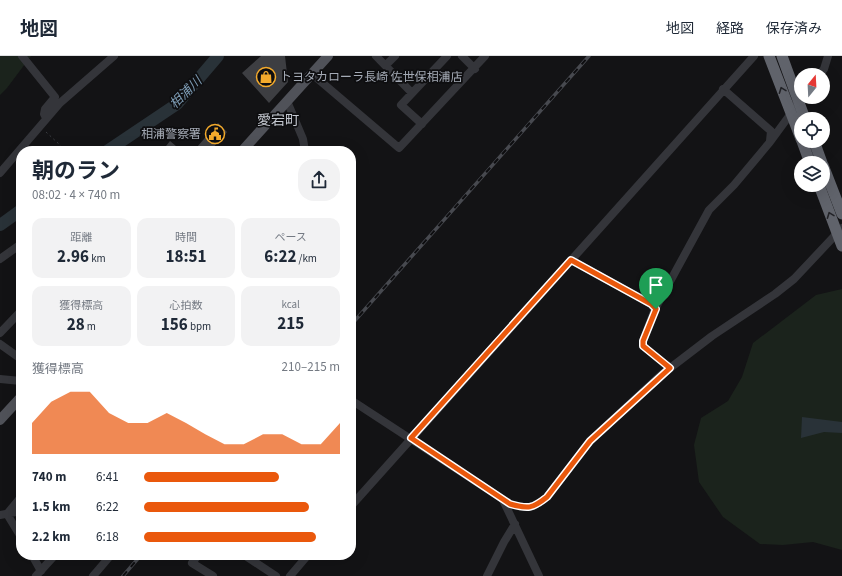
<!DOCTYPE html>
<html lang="ja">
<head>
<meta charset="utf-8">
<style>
  :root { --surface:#fff; --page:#f2f2f3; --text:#1f2937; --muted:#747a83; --line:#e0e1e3; --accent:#ea580c }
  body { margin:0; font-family:"Source Sans 3","Noto Sans JP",sans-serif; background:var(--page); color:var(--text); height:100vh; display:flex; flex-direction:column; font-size:15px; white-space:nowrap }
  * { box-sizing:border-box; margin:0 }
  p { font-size:13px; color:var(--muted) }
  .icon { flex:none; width:22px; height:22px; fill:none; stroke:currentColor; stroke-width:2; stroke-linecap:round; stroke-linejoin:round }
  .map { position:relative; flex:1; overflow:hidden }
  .sheet { position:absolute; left:16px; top:90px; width:340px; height:414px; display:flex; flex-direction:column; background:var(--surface); border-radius:16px; box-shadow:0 4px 16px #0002 }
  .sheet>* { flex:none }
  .needle { width:26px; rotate:18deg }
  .controls { position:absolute; left:794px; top:12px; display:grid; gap:8px }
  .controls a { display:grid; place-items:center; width:36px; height:36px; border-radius:50%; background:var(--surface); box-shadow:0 4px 16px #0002; font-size:20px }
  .pin { position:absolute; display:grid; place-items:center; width:34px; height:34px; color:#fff; margin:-41px -17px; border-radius:50% 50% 50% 0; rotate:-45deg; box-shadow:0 0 4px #0007 }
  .pin .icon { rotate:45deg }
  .round { display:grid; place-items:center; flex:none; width:42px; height:42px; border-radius:16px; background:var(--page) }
  .summary { display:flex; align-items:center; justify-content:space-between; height:68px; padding:0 16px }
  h1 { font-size:22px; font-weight:700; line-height:30px }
  .stats { display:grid; grid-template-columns:repeat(3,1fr); gap:6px; height:68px; padding:4px 16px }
  .stats div { display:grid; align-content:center; border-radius:10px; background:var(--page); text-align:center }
  .stats b { font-size:17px; font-weight:700 }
  .stats small { font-size:11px; font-weight:400 }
  .stats p { font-size:11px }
  .chart { height:112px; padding:8px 16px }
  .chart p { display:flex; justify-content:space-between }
  .chart svg { width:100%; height:72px; margin-top:4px; fill:var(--accent); opacity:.7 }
  ul { padding:0 16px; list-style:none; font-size:13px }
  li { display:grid; grid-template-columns:64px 48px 1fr; align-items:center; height:30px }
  li i { height:10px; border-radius:5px; background:var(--accent) }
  header { display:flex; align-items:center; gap:24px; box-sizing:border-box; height:56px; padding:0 20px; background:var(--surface); border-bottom:1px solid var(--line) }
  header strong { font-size:19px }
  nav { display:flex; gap:22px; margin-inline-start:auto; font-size:14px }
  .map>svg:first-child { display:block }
</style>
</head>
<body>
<header>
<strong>地図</strong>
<nav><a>地図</a><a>経路</a><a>保存済み</a></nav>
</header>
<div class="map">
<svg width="842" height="520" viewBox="0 0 842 520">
  <rect width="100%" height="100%" fill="#131315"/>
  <path fill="#1b231c" d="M0,0H31L7,32L0,39Z
    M842,233V494L813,486L783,489L760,488L723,461L699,426L694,389L701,362L728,345L742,321L753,287L816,239Z"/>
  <path fill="#293238" d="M802,361L842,366V377L824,376L801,382Z"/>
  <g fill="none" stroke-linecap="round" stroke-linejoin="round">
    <path stroke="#293238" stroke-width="12" d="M107,95L177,48L218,0
      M0,169L21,154"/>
  </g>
  <path fill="#3d3e42" d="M261,0H285L288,26L269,47L242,17Z
    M218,67L227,76L210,95H202L197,91Z
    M170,85L182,95H162Z"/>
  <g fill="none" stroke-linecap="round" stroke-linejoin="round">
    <path stroke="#3a3c41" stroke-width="1" stroke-dasharray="2 3" stroke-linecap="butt" d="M46,76L60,89L63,95"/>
    <path stroke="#34353a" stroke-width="8" d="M22,0L55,41L45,53L44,58L46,62
      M376,0L412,37
      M462,0L475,13
      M386,9L395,0
      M312,18L399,92L485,0
      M819,19L824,13L828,0
      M723,33L771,75L770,85
      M287,45L303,83L305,95
      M422,68L401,49L447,0
      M0,117L60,47L114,0
      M0,203L21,188
      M571,204L651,248L655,253
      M0,277L21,255
      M0,288L21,303
      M670,312L643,290V285L655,253L709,154L734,129L770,86L803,41
      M0,323L21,325
      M351,344L510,448C528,453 532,453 547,441L590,385L661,319L712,280L775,238L794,223L842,172
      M503,444L539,520
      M351,450L754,0
      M7,458L21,481
      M7,458L21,441
      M0,459L21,455
      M32,499L41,515
      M198,499L192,507L213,520
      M247,501L276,520
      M36,520L55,499
      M93,520L111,499
      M290,520L308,499
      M487,520L504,486L515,468"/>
    <path stroke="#505259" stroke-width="10" d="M242,95L328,0
      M0,364L21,341"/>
    <path stroke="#60636b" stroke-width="11" d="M802,85L810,107
      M814,85L822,107
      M823,109L842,158"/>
    <g stroke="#47494f" stroke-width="3.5">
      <path id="rail" d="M351,269L589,0
        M123,520L141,499"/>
    </g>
    <use href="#rail" stroke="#0e0e10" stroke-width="2" stroke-dasharray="6" stroke-linecap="butt"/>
    <path stroke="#60636b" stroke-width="11" d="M769,0L801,83
      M782,0L805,63
      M819,129L842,190"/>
  </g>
  <defs><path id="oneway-chevron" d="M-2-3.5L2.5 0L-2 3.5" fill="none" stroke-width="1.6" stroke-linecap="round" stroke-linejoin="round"/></defs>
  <g stroke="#222327">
    <use href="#oneway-chevron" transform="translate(782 34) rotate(-111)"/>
    <use href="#oneway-chevron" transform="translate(830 159) rotate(-111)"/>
  </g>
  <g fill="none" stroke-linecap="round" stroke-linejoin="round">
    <g stroke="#fff" stroke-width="8">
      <path id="route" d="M571,204L651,248L656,253L643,285V290L670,312L590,385L547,441C532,453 528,453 510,448L411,382Z"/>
    </g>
    <use href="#route" stroke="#ea580c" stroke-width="5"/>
  </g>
  <defs>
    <g id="shop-ring" transform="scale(1)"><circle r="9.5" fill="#0e0e10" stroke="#f3aa2c" stroke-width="1.5"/><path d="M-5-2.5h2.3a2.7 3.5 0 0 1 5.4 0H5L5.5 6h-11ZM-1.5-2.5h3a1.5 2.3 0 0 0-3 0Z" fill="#f3aa2c"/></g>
    <g id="civic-ring" transform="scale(1)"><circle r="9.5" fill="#0e0e10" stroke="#f3aa2c" stroke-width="1.5"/><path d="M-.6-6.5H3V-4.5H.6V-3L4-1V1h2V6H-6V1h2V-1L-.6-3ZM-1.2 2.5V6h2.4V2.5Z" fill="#f3aa2c"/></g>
  </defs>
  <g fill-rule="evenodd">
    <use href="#shop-ring" x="266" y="21"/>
    <use href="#civic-ring" x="215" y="78"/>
  </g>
  <g text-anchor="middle" stroke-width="3.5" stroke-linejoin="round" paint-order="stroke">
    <g font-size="12" fill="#a4aab5" stroke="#0e0e10" text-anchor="start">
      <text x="280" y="25">トヨタカローラ長崎 佐世保相浦店</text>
      <text x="201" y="82" text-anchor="end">相浦警察署</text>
    </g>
    <g font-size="13" font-style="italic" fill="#7b99b1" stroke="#0e0e10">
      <text transform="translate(185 36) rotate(-45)" y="5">相浦川</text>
    </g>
    <g font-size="14" fill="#c5c9d1" stroke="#0e0e10">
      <text x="278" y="69">愛宕町</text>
    </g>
  </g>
</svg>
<div class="controls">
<a><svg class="needle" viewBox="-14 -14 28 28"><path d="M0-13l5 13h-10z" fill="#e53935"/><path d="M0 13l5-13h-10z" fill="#747a83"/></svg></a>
<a><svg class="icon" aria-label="locate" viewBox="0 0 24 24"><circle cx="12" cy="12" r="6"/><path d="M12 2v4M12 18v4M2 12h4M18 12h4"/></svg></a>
<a><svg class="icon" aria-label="layers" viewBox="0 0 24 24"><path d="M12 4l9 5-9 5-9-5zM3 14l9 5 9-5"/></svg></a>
</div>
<div class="pin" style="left:656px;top:253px;background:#1e9e55"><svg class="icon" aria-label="arrive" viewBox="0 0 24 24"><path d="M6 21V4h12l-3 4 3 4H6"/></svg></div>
<section class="sheet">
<div class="summary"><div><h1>朝のラン</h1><p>08:02 · 4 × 740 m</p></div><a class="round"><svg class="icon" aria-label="share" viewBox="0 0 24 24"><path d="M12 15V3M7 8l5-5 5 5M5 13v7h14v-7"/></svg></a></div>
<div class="stats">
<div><p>距離</p><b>2.96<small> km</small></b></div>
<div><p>時間</p><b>18:51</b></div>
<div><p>ペース</p><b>6:22<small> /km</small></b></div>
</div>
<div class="stats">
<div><p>獲得標高</p><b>28<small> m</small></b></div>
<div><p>心拍数</p><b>156<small> bpm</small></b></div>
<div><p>kcal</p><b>215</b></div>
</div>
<div class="chart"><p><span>獲得標高</span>210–215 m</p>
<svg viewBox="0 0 160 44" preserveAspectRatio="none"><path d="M0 44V25L10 12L20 6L30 6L40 19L50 25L60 25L70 19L80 25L90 32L100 38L110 38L120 32L130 32L140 38L150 38L160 25V44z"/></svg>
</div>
<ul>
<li><b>740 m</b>6:41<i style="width:69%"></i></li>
<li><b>1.5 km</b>6:22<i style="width:84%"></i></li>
<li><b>2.2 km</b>6:18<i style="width:88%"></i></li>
</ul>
</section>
</div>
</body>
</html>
